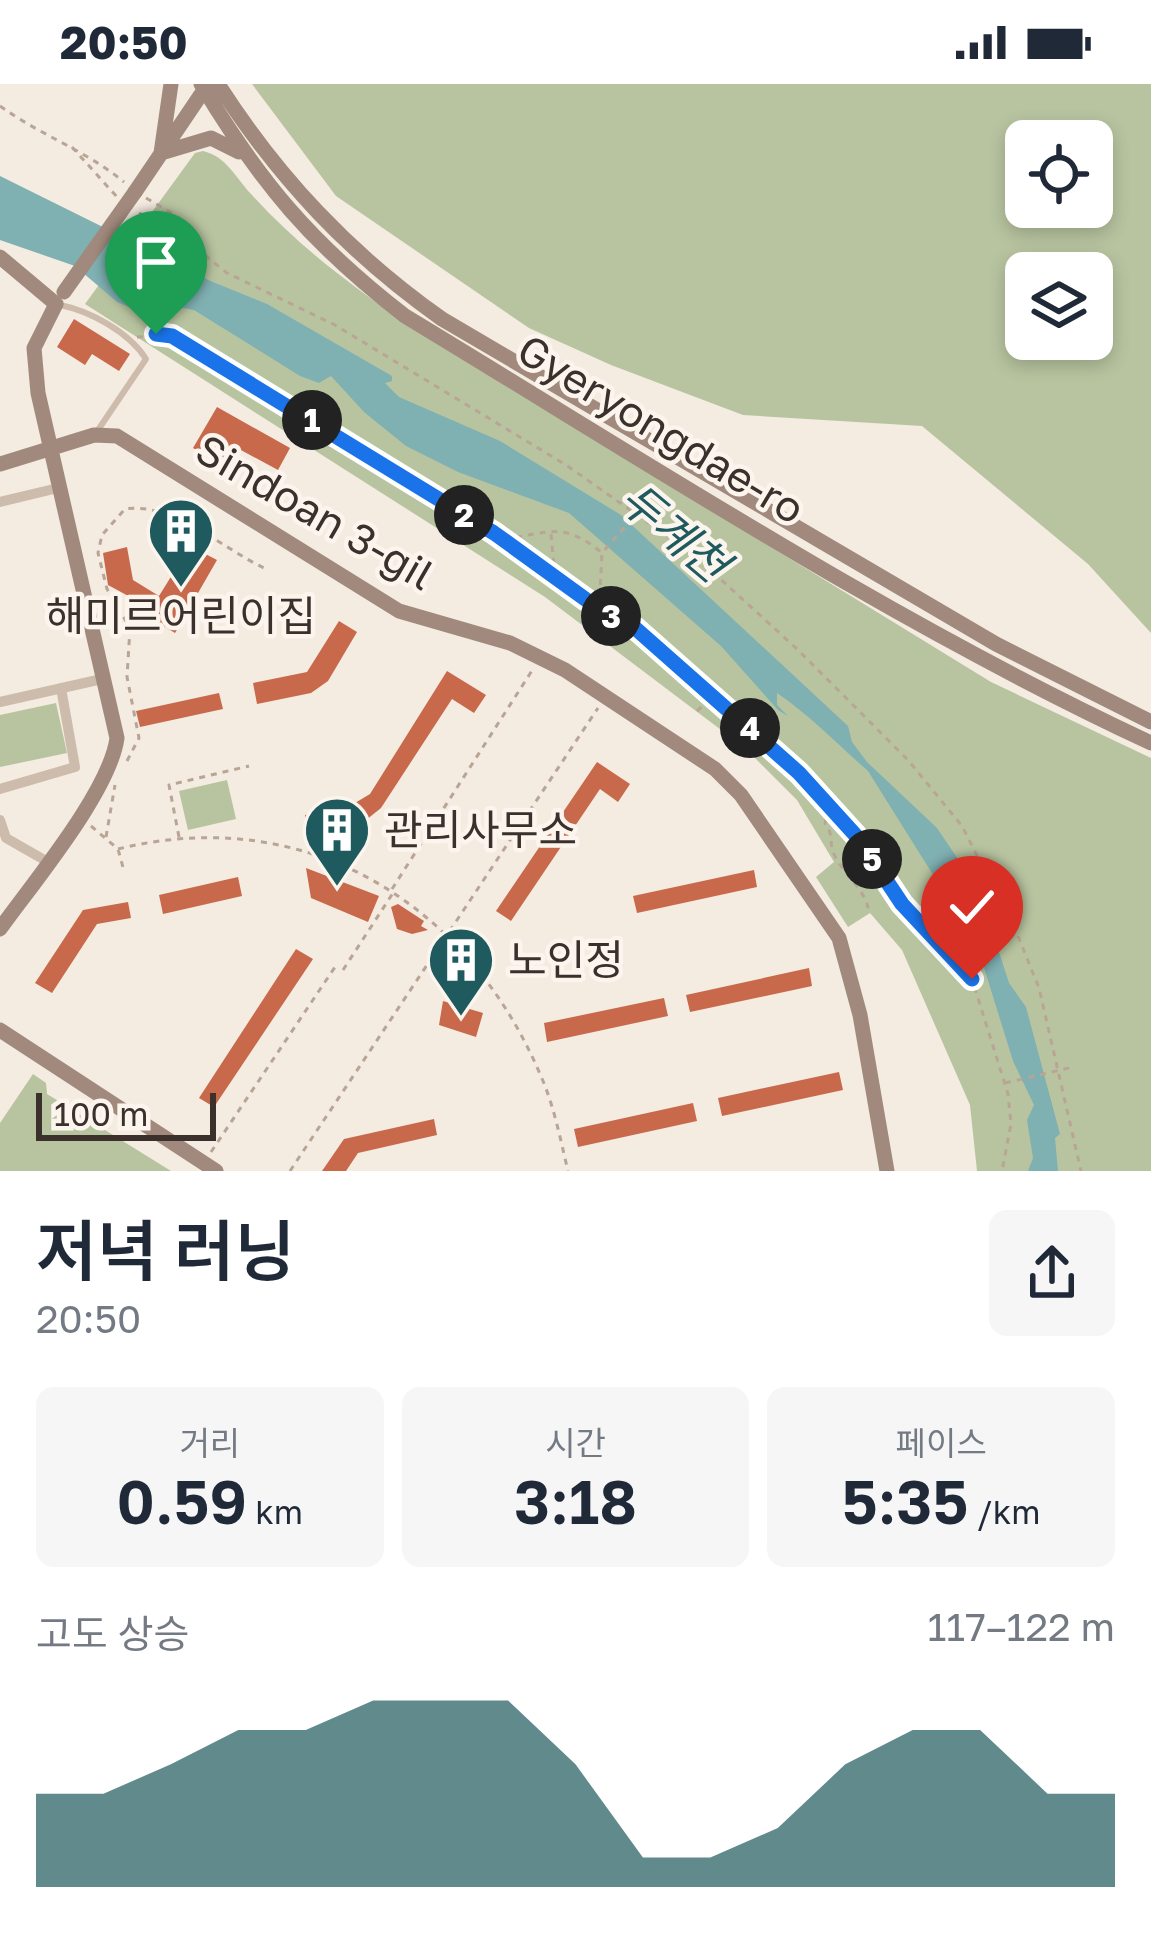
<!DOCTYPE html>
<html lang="ko">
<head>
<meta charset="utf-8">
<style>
  :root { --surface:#fff; --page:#f6f6f7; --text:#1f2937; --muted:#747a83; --accent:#1f5a5e }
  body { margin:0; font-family:"Golos Text","Noto Sans KR",sans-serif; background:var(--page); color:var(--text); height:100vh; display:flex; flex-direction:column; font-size:45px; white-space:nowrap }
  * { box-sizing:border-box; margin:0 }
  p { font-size:39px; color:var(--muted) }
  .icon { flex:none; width:66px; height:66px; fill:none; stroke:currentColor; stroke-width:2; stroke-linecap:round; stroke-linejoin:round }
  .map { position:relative; height:1087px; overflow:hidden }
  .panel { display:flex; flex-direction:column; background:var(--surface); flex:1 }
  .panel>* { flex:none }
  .controls { position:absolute; left:1005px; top:36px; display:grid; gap:24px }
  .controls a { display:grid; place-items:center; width:108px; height:108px; border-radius:18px; background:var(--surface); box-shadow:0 6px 18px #0003; font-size:60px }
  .scale { position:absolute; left:36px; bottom:30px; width:180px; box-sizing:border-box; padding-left:12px; border:6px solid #3b302b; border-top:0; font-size:33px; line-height:42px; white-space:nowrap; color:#3b302b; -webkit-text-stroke:9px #fbf5ee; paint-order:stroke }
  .pin { position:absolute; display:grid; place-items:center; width:102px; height:102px; color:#fff; margin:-123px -51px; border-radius:50% 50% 50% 0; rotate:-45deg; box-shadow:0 0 12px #0007 }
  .pin .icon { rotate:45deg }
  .km { position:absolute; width:60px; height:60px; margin:-30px; border-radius:50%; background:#222; color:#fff; font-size:33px; line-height:60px; text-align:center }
  .round { display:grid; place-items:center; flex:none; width:126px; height:126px; border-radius:18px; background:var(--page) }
  .headline { display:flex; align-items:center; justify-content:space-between; height:204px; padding:0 36px }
  h1 { font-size:66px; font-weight:600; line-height:90px }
  .metrics { display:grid; grid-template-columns:repeat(3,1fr); gap:18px; height:204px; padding:12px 36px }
  .metrics div { display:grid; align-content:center; border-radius:18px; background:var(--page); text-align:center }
  .metrics b { font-size:60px; font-weight:600 }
  .metrics small { font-size:33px; font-weight:400 }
  .metrics p { font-size:33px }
  .chart { height:336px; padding:24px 36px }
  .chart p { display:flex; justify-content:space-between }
  .chart svg { width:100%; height:216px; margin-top:12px; fill:var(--accent); opacity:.7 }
  .status { display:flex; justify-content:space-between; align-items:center; height:84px; padding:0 60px; background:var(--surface); direction:ltr }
  .status svg { height:33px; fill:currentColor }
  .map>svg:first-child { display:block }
</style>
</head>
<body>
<div class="status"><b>20:50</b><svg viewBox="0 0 49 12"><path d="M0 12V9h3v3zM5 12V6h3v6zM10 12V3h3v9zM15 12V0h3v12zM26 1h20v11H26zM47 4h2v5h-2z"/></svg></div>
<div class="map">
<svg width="1151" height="1087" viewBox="0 0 1151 1087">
  <rect width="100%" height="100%" fill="#f4ebe1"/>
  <path fill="#b8c4a0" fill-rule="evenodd" d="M252,0H1151V549L1088,480L922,342L743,331L611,281L529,244L336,112ZM1092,57V123H1026V57ZM1092,189V255H1026V189Z
    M203,67C226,72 236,94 251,110C299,163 353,203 412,243L991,598L1151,674V1087H977L970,1021L902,866L870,829L848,843L816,793L834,778L797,716L745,664L545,513L85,220L195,69Z
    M56,619L67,669L0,683V631Z
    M227,696L236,735L188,746L179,707Z
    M33,990L46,999L47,1010L171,1087H0V1039Z"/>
  <path fill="#7fb0b2" d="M0,92L127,155L165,152L180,159L176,176L208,196L267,220L392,292V297L385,299L399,313L500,357L621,431L848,642L852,658L867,678L937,744L979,806L1009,899L1026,923L1060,1050L1055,1054L1058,1087H1028L1033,1074L1027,1036L1034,1021L1013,977L977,861L868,687C837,660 812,633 777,609V621L788,632L778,626L721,562L569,429L458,388L406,362L364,328L331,292L319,299L300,292L194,226L167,221L144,229L117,218L75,182L0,156Z"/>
  <path fill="#c8694b" d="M74,235L130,270L119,287L92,270L85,281L57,263Z
    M217,323L290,364L278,386L239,365L228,384L193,364Z
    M190,462L217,476L175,549L129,520L132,514L108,501L103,469L127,463L133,496L159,512Z
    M339,537L357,548L328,597L311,609L257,620L253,599L307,588Z
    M447,587L486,611L474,629L452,615L381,724L366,736L308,748L305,731L350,722L370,710Z
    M219,609L223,625L140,643L136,627Z
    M597,678L630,700L618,718L600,705L511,837L496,827Z
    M306,784L379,812L368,838L311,814Z
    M754,786L757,803L637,829L633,812Z
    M238,793L242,812L163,830L159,811Z
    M128,818L131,834L97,840L52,909L35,899L83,826Z
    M398,820L424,837L421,842L428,846L412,850L397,845L391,823Z
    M296,865L313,875L214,1023L199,1014Z
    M809,884L812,902L690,928L686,911Z
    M664,914L668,932L547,958L544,939Z
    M443,917L483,929L476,953L439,941Z
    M839,988L843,1006L722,1032L718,1014Z
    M693,1019L697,1037L578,1063L574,1045Z
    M434,1035L437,1051L358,1069L346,1087H322L344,1055Z"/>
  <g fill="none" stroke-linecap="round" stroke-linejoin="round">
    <path stroke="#b9a596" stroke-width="3" stroke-dasharray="6 6" stroke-linecap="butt" d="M0,22C40,51 85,66 124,98
      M72,63L117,113
      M146,114L177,132L207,173L227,189L335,241L566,381L693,470L797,565L908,676L962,742L1018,852L1039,904L1081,1087
      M139,129L195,157
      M137,253L172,252L494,449L599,525L635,544L799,689L858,754L902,820L972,895L1008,1010L1011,1040L1002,1087
      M551,450L555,493
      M504,455C549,449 563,437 601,468
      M599,525L602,469L647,418
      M697,627L713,613
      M127,677L139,654L127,593L130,544L107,505L98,469L102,451L125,425C173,418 220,463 264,484
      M828,723L825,740C834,751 829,756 833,768C842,790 865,803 869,828
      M91,742L118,765L124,787
      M106,753L115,701
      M179,753L169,701L249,682
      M118,765C304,719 466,817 540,990C554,1021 560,1054 568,1087
      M392,805L533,585
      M343,886L393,809
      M1005,999L1073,983
      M211,1068L337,880
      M290,1087L598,624"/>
    <path stroke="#cdbbac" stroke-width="6" d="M60,221C90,227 129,248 146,275L98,346"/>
    <path stroke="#cdbbac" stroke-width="10" d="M0,418L58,404
      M0,618L102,595
      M0,705L75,683L61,604
      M0,736L6,754L48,778"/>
    <path stroke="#a18a7d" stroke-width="15" d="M171,0L161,69L211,54L239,68
      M201,0C261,100 312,160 405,232C650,380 891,538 1151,659
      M218,0C279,95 350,170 442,235L996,560L1151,638
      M135,108L206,3
      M0,173L56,220L34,264L38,309L117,654C110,707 33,799 0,845
      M0,380L94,351L117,352L399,527L510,559L565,586L715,685L741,711L839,854L860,931L887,1087
      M0,946L216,1087"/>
    <path stroke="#a18a7d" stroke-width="15" d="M64,208L135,108"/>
  </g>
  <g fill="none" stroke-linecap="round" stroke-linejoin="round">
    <g stroke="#fff" stroke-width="24">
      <path id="route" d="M156,250L172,252L494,449L599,525L635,544L799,689L858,754L902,820L972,895"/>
    </g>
    <use href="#route" stroke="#1a73e8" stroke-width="15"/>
  </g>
  <defs>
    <g id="building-pin" transform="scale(3.45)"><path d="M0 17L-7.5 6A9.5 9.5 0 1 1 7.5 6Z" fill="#1f5a5e" stroke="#fbf5ee"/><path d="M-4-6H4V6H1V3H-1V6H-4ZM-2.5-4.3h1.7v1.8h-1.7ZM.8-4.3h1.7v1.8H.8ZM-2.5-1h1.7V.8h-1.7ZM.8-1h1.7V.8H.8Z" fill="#fff"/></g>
  </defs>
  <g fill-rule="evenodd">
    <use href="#building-pin" x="181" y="447"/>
    <use href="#building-pin" x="337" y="746"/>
    <use href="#building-pin" x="461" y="876"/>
  </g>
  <g text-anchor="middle" stroke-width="9" stroke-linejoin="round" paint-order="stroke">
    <g font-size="42" fill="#3b302b" stroke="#fbf5ee">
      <text transform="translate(661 345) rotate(31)" y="15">Gyeryongdae-ro</text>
      <text transform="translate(315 428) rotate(30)" y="15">Sindoan 3-gil</text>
    </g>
    <g font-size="42" fill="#3b302b" stroke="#fbf5ee" text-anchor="start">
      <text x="181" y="547" text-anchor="middle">해미르어린이집</text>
      <text x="384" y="761">관리사무소</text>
      <text x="508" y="891">노인정</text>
    </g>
    <g font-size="45" font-style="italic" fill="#1f5a5e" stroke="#fbf5ee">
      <text transform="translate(674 448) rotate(40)" y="16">두계천</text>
    </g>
  </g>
</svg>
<div class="controls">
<a><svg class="icon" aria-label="locate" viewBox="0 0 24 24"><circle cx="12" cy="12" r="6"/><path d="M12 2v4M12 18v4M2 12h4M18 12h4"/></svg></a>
<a><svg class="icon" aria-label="layers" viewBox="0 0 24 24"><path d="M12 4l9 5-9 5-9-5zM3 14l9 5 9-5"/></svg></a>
</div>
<div class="scale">100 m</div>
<div class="pin" style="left:156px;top:250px;background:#1e9e55"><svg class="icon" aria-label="arrive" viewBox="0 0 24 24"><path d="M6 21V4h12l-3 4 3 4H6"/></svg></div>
<div class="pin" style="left:972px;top:895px;background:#d93025"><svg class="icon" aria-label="check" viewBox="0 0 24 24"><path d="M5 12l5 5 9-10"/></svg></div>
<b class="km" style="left:312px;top:336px">1</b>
<b class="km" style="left:464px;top:431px">2</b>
<b class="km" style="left:611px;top:532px">3</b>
<b class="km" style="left:750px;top:644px">4</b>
<b class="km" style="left:872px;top:775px">5</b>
</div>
<section class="panel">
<div class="headline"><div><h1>저녁 러닝</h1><p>20:50</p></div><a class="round"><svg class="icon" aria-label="share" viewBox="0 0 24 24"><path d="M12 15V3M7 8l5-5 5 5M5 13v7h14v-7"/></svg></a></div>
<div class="metrics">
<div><p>거리</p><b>0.59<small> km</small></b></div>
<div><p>시간</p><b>3:18</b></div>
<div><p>페이스</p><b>5:35<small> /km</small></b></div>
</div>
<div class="chart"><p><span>고도 상승</span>117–122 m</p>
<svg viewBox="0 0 160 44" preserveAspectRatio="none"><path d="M0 44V25L10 25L20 19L30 12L40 12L50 6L60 6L70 6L80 19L90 38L100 38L110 32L120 19L130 12L140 12L150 25L160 25V44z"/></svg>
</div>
</section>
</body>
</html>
